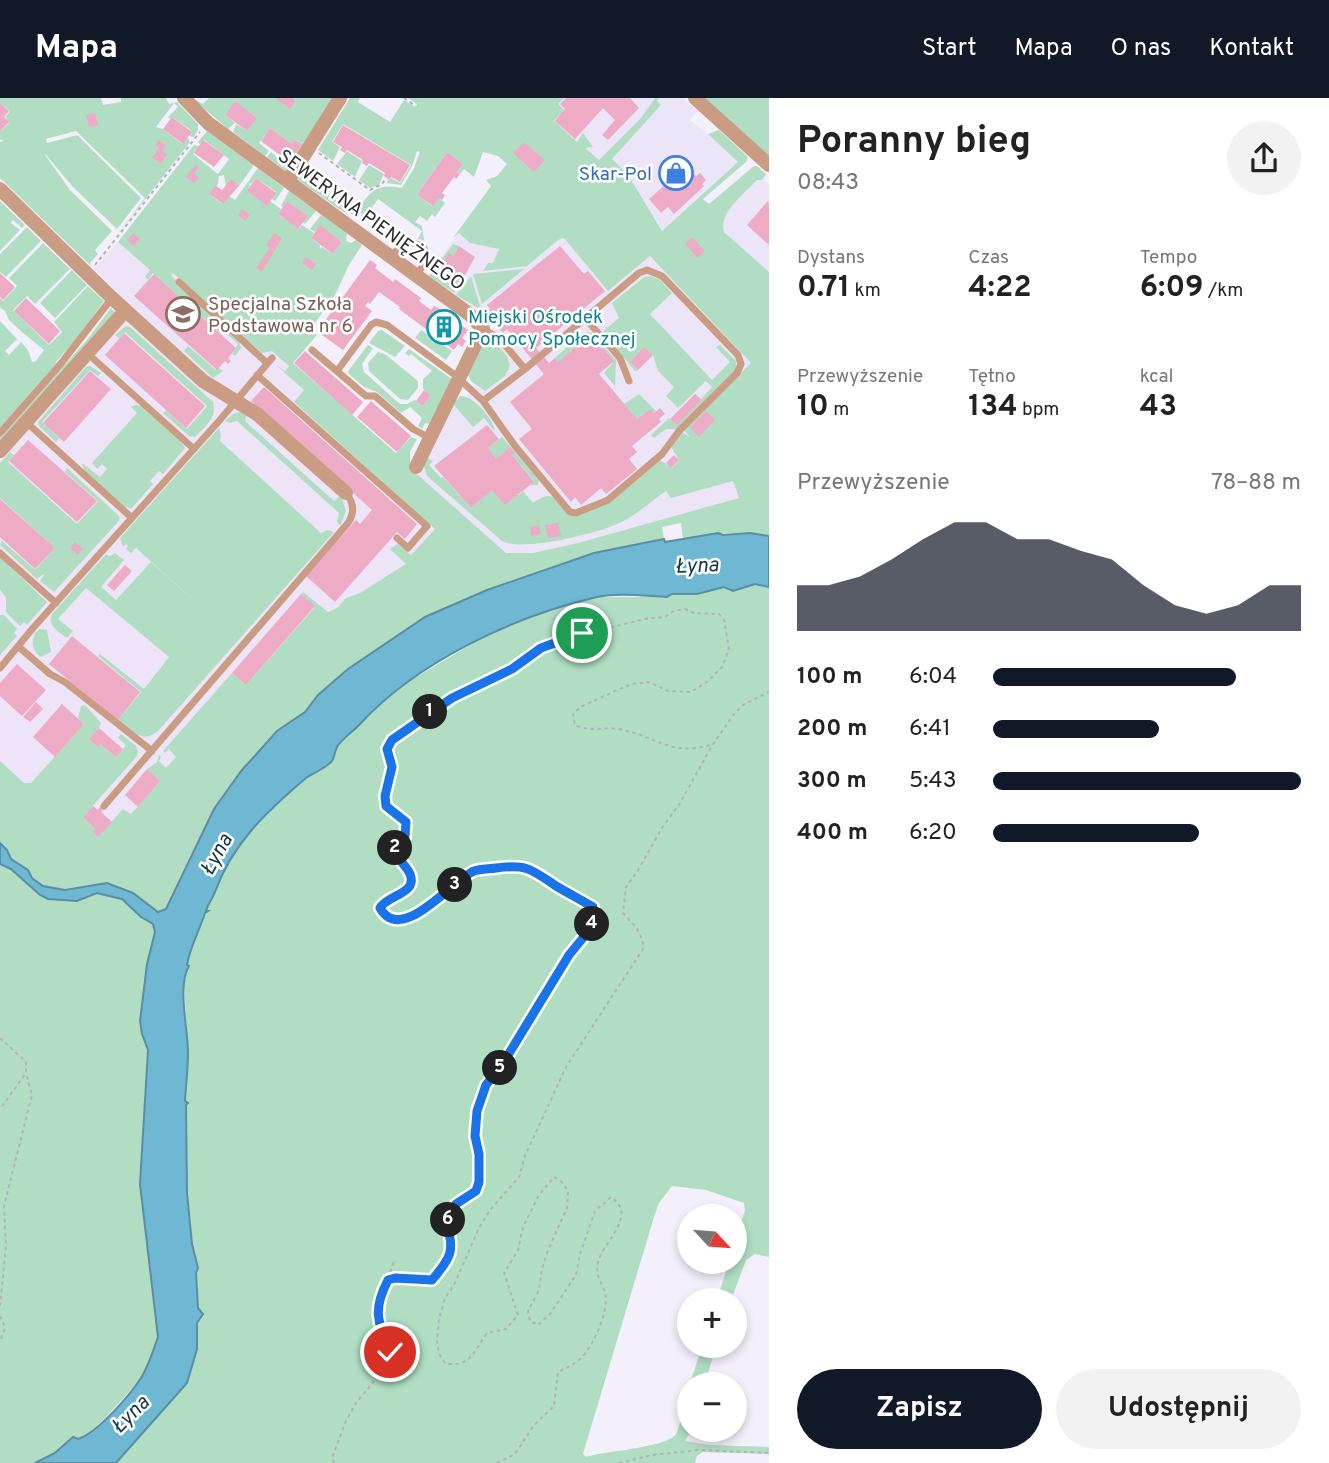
<!DOCTYPE html>
<html lang="pl">
<head>
<meta charset="utf-8">
<style>
  :root { --surface:#fff; --page:#f2f2f2; --text:#222; --muted:#767676; --accent:#111827 }
  body { margin:0; font-family:Overpass,sans-serif; background:var(--page); color:var(--text); height:100vh; display:flex; flex-direction:column; font-size:26px; white-space:nowrap }
  * { box-sizing:border-box; margin:0 }
  p { font-size:23px; color:var(--muted) }
  .icon { flex:none; width:38px; height:38px; fill:none; stroke:currentColor; stroke-width:2; stroke-linecap:round; stroke-linejoin:round }
  .map { position:relative; flex:1; overflow:hidden }
  .drawer { display:flex; flex-direction:column; background:var(--surface); width:560px }
  .drawer>* { flex:none }
  .needle { width:46px; rotate:116deg }
  .buttons { position:absolute; left:677px; top:1106px; display:grid; gap:14px }
  .buttons a { display:grid; place-items:center; width:70px; height:70px; border-radius:50%; background:var(--surface); box-shadow:0 4px 10px #0003; font-size:35px }
  .pin { position:absolute; display:grid; place-items:center; width:60px; height:60px; color:#fff; margin:-30px; border:4px solid #fff; border-radius:50%; box-shadow:0 2px 7px #0007 }
  .km { position:absolute; width:35px; height:35px; margin:-18px; border-radius:50%; background:#222; color:#fff; font-size:19px; line-height:35px; text-align:center }
  .round { display:grid; place-items:center; flex:none; width:74px; height:74px; border-radius:37px; background:var(--page) }
  .overview { display:flex; align-items:center; justify-content:space-between; height:119px; padding:0 28px }
  h1 { font-size:38px; font-weight:700; line-height:52px }
  .figures { display:grid; grid-template-columns:repeat(3,1fr); gap:10px; height:119px; padding:7px 28px }
  .figures div { display:grid; align-content:center }
  .figures b { font-size:30px; font-weight:700 }
  .figures small { font-size:19px; font-weight:400 }
  .figures p { font-size:19px }
  .chart { height:196px; padding:14px 28px }
  .chart p { display:flex; justify-content:space-between }
  .chart svg { width:100%; height:126px; margin-top:7px; fill:var(--accent); opacity:.7 }
  .cta { display:flex; gap:14px; margin-top:auto; padding:14px 28px }
  .cta a { flex:1; height:80px; border-radius:42px; background:var(--accent); color:#fff; font-size:28px; font-weight:700; line-height:80px; text-align:center }
  .cta a+a { background:var(--page); color:var(--text) }
  ul { padding:0 28px; list-style:none; font-size:23px }
  li { display:grid; grid-template-columns:112px 84px 1fr; align-items:center; height:52px }
  li i { height:18px; border-radius:9px; background:var(--accent) }
  header { display:flex; align-items:center; gap:42px; box-sizing:border-box; height:98px; padding:0 35px; background:var(--accent); color:#fff }
  header strong { font-size:33px }
  nav { display:flex; gap:38px; margin-inline-start:auto; font-size:24px }
  main { display:flex; flex:1; min-height:0 }
  .map>svg:first-child { display:block }
</style>
</head>
<body>
<header>
<strong>Mapa</strong>
<nav><a>Start</a><a>Mapa</a><a>O nas</a><a>Kontakt</a></nav>
</header>
<main>
<div class="map">
<svg width="769" height="1365" viewBox="0 0 769 1365">
  <rect width="100%" height="100%" fill="#f4f0fb"/>
  <path fill="#ece5f7" d="M548,0H683L697,13L690,22L708,36L719,32L738,50L742,61L661,135L549,101Z
    M760,78L769,86V357L740,406L515,466L417,380L453,306L466,300L475,287L480,252L497,229L486,215L478,210H471L427,178L459,135L639,136L647,145Z"/>
  <path fill="#eee4f8" d="M118,144L150,172L160,160L241,225L472,429L328,514L131,763L0,673V340L124,201L94,171Z"/>
  <path fill="#b1dec3" d="M0,0H101L103,7L121,4V0H166L169,6L177,4L198,26V32L194,39L189,38L192,33L172,19L170,21L168,19L178,9L174,5L156,29L163,31L182,46L188,40L190,44L114,141L145,100L76,33L46,41L47,45L77,37L141,100L117,131L73,89L46,57H45L70,92L112,133L95,152L98,156L90,165L91,168L0,80V44L4,43L0,41V33L9,25L5,19L10,13L0,5Z
    M192,0L203,6L209,0H334L286,73L267,59L271,54L282,63L280,67L283,69L302,46L296,42L292,46L270,30L259,45L269,53L265,58L233,34L236,26L247,33L256,19L235,4L225,17L235,25L228,31Z
    M350,0H360L358,4L390,24L404,2L416,9L417,6L408,0H564L558,6L564,12L554,23L577,44L583,35L593,49L585,50L599,62L641,20L655,0H659L657,3L661,7L612,61L628,77L662,133L738,64L708,36L719,32L748,59L746,64L703,101L709,106L754,68H757L766,76L762,82H757C745,95 718,115 724,134L769,174V438C763,438 758,436 752,436C736,433 700,437 683,441L681,425L662,429L664,441L594,455L487,492L425,519L348,571L318,597L305,614L277,633L214,711L182,775L170,805L166,811L157,814L154,826L155,834L147,866L143,897L142,936L148,952L146,972L158,1239L151,1262L140,1282L105,1320L84,1339L73,1342L55,1355L35,1365H0V663L24,685H31L84,626L78,620L81,608L85,607L101,625L99,630L89,641L98,649L100,646L116,659L126,647L118,640L121,636L136,648L138,653L137,658L83,719L95,731L92,734L98,739L123,711L131,716L160,683L147,671L157,664L159,657L161,659L159,663L166,670L176,659L169,651L165,655L163,653L232,575L246,587L315,509L301,496L303,494L328,514L338,509L346,500L360,495L406,466L390,451L398,446L411,457L435,431L294,304L304,292L276,267L285,273L289,268L272,253L262,255L173,175L171,178L176,182L175,185L239,243L241,250L235,258L232,256L238,246L223,232L220,235L153,175L148,182L145,179L150,172L118,144L194,47L199,48L193,56L218,76L229,61L204,42L200,46L198,44L207,33L254,67L239,88H226L224,77L219,78L218,86L209,96L222,106L229,98L235,102L258,70L284,90L275,103L272,101L276,94L256,80L251,86L249,85L250,88L247,93L267,107L270,103L281,111L278,116L298,131L302,127L314,135L311,140L320,147V151L322,149L333,156L342,144L320,128L315,134L310,131L321,117L316,113L305,126L303,124L307,118L287,103L283,109L281,108L289,93L347,135L346,143L351,145L356,142L362,147L349,167L335,197L310,232L317,237L293,265L396,355L411,339L417,341L410,354V370L506,455H533L578,445L739,400L733,383L671,400L666,393C650,404 633,420 615,427C594,436 521,454 502,443L427,378L424,368L426,359L433,363L429,367L441,380L443,379L471,410L492,392L519,397L523,393L533,405C553,390 556,401 569,418C606,413 632,385 660,362L672,370L679,362L671,349L682,334L690,339L684,332L751,265L650,158L608,193L564,140L558,142L527,168L483,173L488,165H493L499,151L470,145L459,135L453,140L491,88L486,82L497,78L507,66L498,58L483,54L474,79L464,71L460,76L457,74L463,66L447,54L417,97L432,108L439,100L445,105L435,119L432,116L427,123L420,118L415,124L422,128L424,142L418,141L422,133L378,101L363,122L360,121L362,116L357,112C372,92 376,86 402,90L414,70L420,54L417,53L412,68L401,87L386,85L391,80L400,85L411,67L343,26L332,44L340,49L333,63L318,52Z
    M705,0H769V60Z
    M347,53L362,63L355,79L337,66Z
    M369,67L384,76L379,87L370,90L359,82Z
    M303,72L314,75L310,83L355,116L354,117L342,113L298,82Z
    M0,103L25,127L22,130L13,122L11,125L20,132L0,153Z
    M27,129L41,143L6,179L0,174V156Z
    M43,145L70,171L35,206L27,198L13,212L49,247L62,234L54,224L88,188L104,203L78,239L56,264L57,266L0,330V223L17,241L5,253L9,257L21,244L28,252L32,264L36,263L44,252L23,235L9,222L5,213L0,210V200L3,203L17,188L9,180Z
    M453,146L459,148L453,158L449,156L441,173L456,184L462,178L465,180L454,195L429,178Z
    M524,171L482,206L473,176Z
    M72,172L87,187L55,220L40,205Z
    M471,178L480,208L478,210L456,197Z
    M650,178L659,181L672,195L650,216L712,282L730,264L716,249L720,247L736,263V272L677,331H666L654,340L651,337L669,320L677,327L712,289L706,283L678,310L666,298L674,289L658,273L653,257L644,249L630,264L638,272L635,273L602,234L619,220L612,205L644,179Z
    M111,210L116,216L0,346V339L86,243Z
    M126,228L130,229L213,304C218,319 205,329 195,339L189,338L163,315L166,312L187,331L207,308L125,234L119,240L115,237Z
    M382,232L405,248L395,259L369,245L378,233Z
    M421,232L452,253L446,262L415,240Z
    M587,234L592,235L616,262L615,288L604,275L614,263L592,236L558,264L555,260L582,235Z
    M495,244L507,258L510,268L505,278L485,293L471,283L468,277L484,245Z
    M368,247L373,250L362,266L364,274L400,306H407L415,302L423,308L431,297L423,291V281L432,273L411,256L409,258L405,255L409,251L452,281L430,326L425,325L422,331L418,328L422,320L410,309L401,315L377,294L364,289L349,276L348,273Z
    M188,248L216,272L218,270L223,273L213,280L184,253Z
    M378,254L385,256L418,283V290L408,302L400,301L369,273L368,265Z
    M90,268L101,275L98,278L90,272L42,324L59,340L56,344L39,328L38,324L86,269Z
    M639,296L656,313L654,315L650,311L637,321L624,306Z
    M460,298C473,297 494,321 495,334L484,320L473,329L453,306Z
    M135,307L142,308L182,345L185,350L163,376L159,373L150,383L153,386L131,411L122,407L84,373L82,365L100,379L107,371L102,366L97,371L92,365L137,315L131,309Z
    M240,314L247,316L245,323L334,403L341,397L346,413L340,428L337,424L339,415L237,323L230,325L225,323L233,316Z
    M219,330L221,336L220,343L321,435L327,432L334,434L158,633C142,646 131,633 118,622L141,594L98,558L100,556L144,591L169,559L86,490L58,521L73,533L67,540C58,533 47,528 52,516L106,456L109,458L115,455L124,462L101,489L116,502L151,464L215,521L136,450L131,455L126,451L128,448L126,446L123,449L120,440Z
    M502,339L539,382L538,387H531L534,383L512,357L514,355L510,350L496,361L488,350Z
    M10,354L14,357L8,364L77,426L98,403L65,374L67,370L120,419L118,424L54,494L40,483L44,477L43,476L37,481L0,447L2,443L35,472L55,450L0,400V365Z
    M0,459L47,504L27,527L24,524L20,528L6,514V500L0,491Z
    M755,486L769,489V1159L755,1156L746,1162L731,1202H717L729,1164H735V1145L745,1112L744,1105L706,1092L672,1088L659,1105L654,1119L583,1356L586,1359C603,1353 667,1350 676,1336C681,1326 686,1299 689,1287L691,1332L685,1343L709,1347L769,1349V1356L703,1354L697,1358L695,1365H116L187,1285L197,1251V1225L201,1217L198,1210L196,1175L198,1170L192,1146L187,1095V1005L185,1003L188,959L184,882L188,869L187,862L221,774L255,725L308,679L331,664L337,649L365,620L406,585L492,534L550,510L596,499H667L672,496H697L724,489L734,493Z
    M0,517H4L17,531L14,535L17,538L0,557Z
    M40,531L47,532L51,554L41,559C32,553 31,545 35,535Z
    M702,1248H716L705,1286H690Z"/>
  <path fill="#6eb8d4" stroke="#5b8ea3" stroke-width="2" d="M718,435L723,437L750,435L769,438V489L755,486L733,493L724,489L697,496H672L667,499C644,498 616,494 593,500C513,519 417,564 360,626C353,634 342,640 337,649C335,653 334,660 332,663C329,668 312,676 306,680C266,714 232,746 215,794C212,801 208,806 206,813H208L205,815C200,831 190,849 187,867L189,868C177,888 188,930 188,955C188,972 186,986 185,1003L188,1005L186,1007L187,1095L192,1146L198,1170L196,1175L198,1210L203,1216L197,1225V1251L187,1285L116,1365H35L55,1355L73,1339L78,1341C97,1335 130,1297 141,1280C149,1267 153,1253 158,1239L140,1086L148,952L142,936L140,923L147,866L155,834L153,826L141,819L122,801L113,799L97,795L77,803L48,801L40,797L11,771L0,766V745L7,752L11,761L28,772L32,780L43,788L65,792L107,785L133,795L158,814L166,811L214,711L242,672L277,633L305,614L318,597L348,571L425,519L487,492L594,455L664,441L665,444Z"/>
  <path fill="#edabc5" d="M275,0H293L295,4L290,11Z
    M566,0H630L639,10L608,42L602,37L615,22L603,10L575,41L555,23L565,11L560,6Z
    M235,3L257,20L247,33L225,17Z
    M0,5L9,13L4,19L9,24L0,33Z
    M95,15L98,27L89,29L86,17Z
    M172,19L192,34L183,46L163,31Z
    M343,27L410,67L400,84L391,79L389,82L384,78L385,75L369,65L367,68L362,65L363,62L347,52L345,55L340,52L342,49L333,44Z
    M270,30L292,46L295,42L302,46L289,64L261,43Z
    M159,42L166,47L162,53L167,56L161,66L152,60L159,50L155,47Z
    M203,42L224,57L214,69L194,55Z
    M524,44L545,62L534,74L513,55Z
    M447,54L463,66L457,74L460,76L456,81L454,79L442,95L445,97L442,102L439,100L433,108L417,97Z
    M196,66L199,69L194,76L199,79L194,85L186,79Z
    M700,75L706,82L702,86L704,88L674,116L668,109L661,115L649,101L672,81L679,89L694,76L696,78Z
    M256,80L276,95L267,108L247,93Z
    M231,81L239,88L223,106L209,96L215,87L222,92Z
    M287,103L308,118L298,131L278,116Z
    M768,103L769,105V147L747,127Z
    M242,111L250,117L245,123L238,117Z
    M320,127L342,144L333,156L311,140Z
    M133,135L140,141L134,148L127,142Z
    M274,135L282,140L262,174L256,170L270,150L266,147Z
    M692,139L705,153L698,160L685,146Z
    M459,148L475,159L464,179L462,178L457,184L441,173L446,166L443,164L449,155L453,158Z
    M560,148L584,176L588,173L605,193L536,250L549,265L555,260L558,264L591,236L614,263L599,276L637,321L650,311L654,315L660,310L665,316L659,321L661,324L632,348L637,354L629,361L637,371L606,396L601,390L581,407L575,399L571,404L519,341L532,331L510,304L544,276L507,231L503,235L486,215L490,211L487,207Z
    M306,159L316,166L312,172L302,165Z
    M370,162L377,167L375,170L393,184L395,181L421,200L419,203L431,212L434,208L438,210L468,232L462,240L466,243L462,249L458,246L454,252L399,211L400,209L379,194L370,206L368,204L365,208L372,213L343,252L322,237L326,231L321,228L336,208L341,211L344,206L340,203Z
    M0,175L15,189L3,202L0,199Z
    M154,176L236,250L228,260L231,263L228,266L225,263L217,272L134,198Z
    M26,200L60,233L49,246L14,213Z
    M124,235L205,308L186,330L105,257Z
    M644,249L653,257L638,272L630,264Z
    M305,253L363,304L352,317L294,265Z
    M90,273L111,291L64,344L43,325Z
    M264,289L417,426L405,441L397,434L335,504L306,478L356,422L360,426L372,412L251,303Z
    M424,292L431,297L423,308L416,303Z
    M695,296L702,302L677,327L670,321Z
    M371,303L411,338L397,354L357,319Z
    M706,313L715,322L699,339L690,330Z
    M487,327L499,341L488,350L496,361L510,349L515,355L512,357L534,384L505,407L492,392L471,410L434,368Z
    M28,342L97,403L77,424L9,363Z
    M674,357L679,362L671,370L666,365Z
    M0,401L55,450L35,471L0,439Z
    M558,425L561,438L548,440L545,427Z
    M539,427L541,436L531,438L530,429Z
    M75,444L83,451L78,457L70,450Z
    M125,467L132,473L114,493L107,487Z
    M301,496L315,508L246,587L232,575Z
    M72,538L140,594L118,622L49,566Z
    M17,566L46,592L22,618L0,598V585Z
    M36,604L43,611L30,624L23,619Z
    M62,606L84,626L55,659L33,639Z
    M99,630L123,651L116,659L100,646L98,649L89,641Z
    M147,671L160,683L138,709L125,697Z
    M93,708L98,712L100,709L103,712L101,714L112,724L98,739L92,734L95,731L83,719Z"/>
  <g fill="none" stroke-linecap="round" stroke-linejoin="round">
    <path stroke="#b3b0b8" stroke-width="2" stroke-dasharray="3.5 3.5" stroke-linecap="butt" d="M404,0L416,8
      M319,55L370,92L382,86L386,80
      M389,141L397,130
      M95,167L200,34
      M0,940L26,964V975L0,1011
      M388,1181L394,1163
      M0,1208L6,1147L4,1108L32,997L26,975
      M0,1218L5,1230L0,1243
      M334,1365L332,1360L345,1325L356,1305L381,1275L390,1254C378,1224 372,1213 388,1182L395,1180L432,1182C450,1161 456,1152 446,1126L456,1106L476,1093L479,1084V1056L475,1038L477,1013L486,987L502,967L522,931L545,897L569,857L592,829L593,809C581,802 568,795 556,788C531,771 527,766 496,770C489,771 480,771 474,773C454,781 402,848 380,810C387,797 418,796 410,776C406,767 398,762 394,753L405,739L406,725L386,708L385,697L392,669L387,651L392,642L452,600L512,571L541,550L562,542L644,521L664,519L674,513L685,511L694,515L719,516L724,522L729,551L722,569L707,584L691,594L668,593L649,584L631,586L580,609L573,617L575,627C590,634 603,629 618,631C656,637 670,660 713,646
      M497,1365L515,1356L534,1327L554,1308L558,1274C566,1270 575,1266 581,1260C593,1249 610,1211 605,1195C602,1184 595,1178 598,1165C602,1144 639,1118 611,1099L595,1113L580,1156L576,1177L550,1216L538,1227L530,1223L528,1213L539,1192L542,1171L548,1152L567,1110L568,1093L561,1083L554,1079L539,1097L523,1129L518,1152L504,1175L518,1217L506,1231L487,1235C474,1253 469,1271 445,1265L439,1256L437,1243L439,1221L445,1200L454,1187L479,1130L490,1112L519,1079L525,1058L566,969L643,851C644,836 633,826 623,815L626,789L637,774L662,730L680,705L713,646L734,616L743,607L769,594
      M619,1365L652,1357L699,1352L769,1355"/>
    <path stroke="#ca9c83" stroke-width="7" d="M390,157L410,144L422,148C432,158 423,168 416,177
      M179,184L267,265
      M585,220L620,260L629,283
      M312,252L366,298H375L413,331L430,340
      M87,255L194,351
      M337,273L371,227L376,224L387,227L455,277L483,303L515,348L570,414L576,415L608,402L662,356L679,333L737,275L741,266L738,257L662,178L647,172L639,175L525,271
      M257,277L427,428L408,450L397,440
      M483,303L525,271L499,240L483,231
      M26,324L132,420
      M0,335L59,268L112,200
      M0,455L56,505
      M19,549L50,576L65,584L152,653
      M0,570L33,530L219,323L272,260
      M104,708L348,425C355,415 354,405 346,395"/>
    <path stroke="#ca9c83" stroke-width="14" d="M184,0L208,25L469,216L483,231L416,369
      M695,0L769,67
      M288,83L340,0
      M0,91L112,200L203,283L257,316L346,395
      M0,353L125,213"/>
  </g>
  <g fill="none" stroke-linecap="round" stroke-linejoin="round">
    <g stroke="#fff" stroke-width="14">
      <path id="route" d="M390,1254C378,1224 372,1213 388,1182L395,1180L432,1182C450,1161 456,1152 446,1126L456,1106L476,1093L479,1084V1056L475,1038L477,1013L486,987L502,967L569,857L592,829L593,809C581,802 568,795 556,788C531,771 527,766 496,770C489,771 480,771 474,773C453,781 402,848 380,810C387,797 418,796 410,776C406,767 398,762 394,753L405,739L406,724L386,708L385,698L392,669L387,651L392,642L452,600L512,571L541,550L582,535"/>
    </g>
    <use href="#route" stroke="#1a73e8" stroke-width="9"/>
  </g>
  <defs>
    <g id="shop-ring" transform="scale(1.75)"><circle r="9.5" fill="#fff" stroke="#3f7fe0" stroke-width="1.5"/><path d="M-5-2.5h2.3a2.7 3.5 0 0 1 5.4 0H5L5.5 6h-11ZM-1.5-2.5h3a1.5 2.3 0 0 0-3 0Z" fill="#3f7fe0"/></g>
    <g id="school-ring" transform="scale(1.75)"><circle r="9.5" fill="#fff" stroke="#8d6e63" stroke-width="1.5"/><path d="M0-5L7-2L0 1L-7-2ZM-4 1L0 2.5L4 1V4Q0 6-4 4Z" fill="#8d6e63"/></g>
    <g id="building-ring" transform="scale(1.75)"><circle r="9.5" fill="#fff" stroke="#0f9aa8" stroke-width="1.5"/><path d="M-4-6H4V6H1V3H-1V6H-4ZM-2.5-4.3h1.7v1.8h-1.7ZM.8-4.3h1.7v1.8H.8ZM-2.5-1h1.7V.8h-1.7ZM.8-1h1.7V.8H.8Z" fill="#0f9aa8"/></g>
  </defs>
  <g fill-rule="evenodd">
    <use href="#shop-ring" x="676" y="75"/>
    <use href="#school-ring" x="183" y="216"/>
    <use href="#building-ring" x="444" y="229"/>
  </g>
  <g text-anchor="middle" stroke-width="5" stroke-linejoin="round" paint-order="stroke">
    <g font-size="19" fill="#366cbe" stroke="#fff" text-anchor="end">
      <text x="652" y="82">Skar-Pol</text>
    </g>
    <g font-size="19" fill="#2e2c30" stroke="#fff">
      <text transform="translate(372 121) rotate(36)" y="7">SEWERYNA PIENIĘŻNEGO</text>
    </g>
    <g font-size="19" fill="#785e54" stroke="#fff" text-anchor="start">
      <text x="208" y="212">Specjalna Szkoła<tspan x="208" dy="22">Podstawowa nr 6</tspan></text>
    </g>
    <g font-size="19" fill="#0d838f" stroke="#fff" text-anchor="start">
      <text x="468" y="225">Miejski Ośrodek<tspan x="468" dy="22">Pomocy Społecznej</tspan></text>
    </g>
    <g font-size="21" font-style="italic" fill="#123642" stroke="#fff">
      <text transform="translate(697 467) rotate(-2)" y="7">Łyna</text>
      <text transform="translate(216 756) rotate(-61)" y="7">Łyna</text>
      <text transform="translate(130 1316) rotate(-45)" y="7">Łyna</text>
    </g>
  </g>
</svg>
<div class="buttons">
<a><svg class="needle" viewBox="-14 -14 28 28"><path d="M0-13l5 13h-10z" fill="#e53935"/><path d="M0 13l5-13h-10z" fill="#767676"/></svg></a>
<a>+</a>
<a>−</a>
</div>
<div class="pin" style="left:582px;top:535px;background:#1e9e55"><svg class="icon" aria-label="arrive" viewBox="0 0 24 24"><path d="M6 21V4h12l-3 4 3 4H6"/></svg></div>
<div class="pin" style="left:390px;top:1254px;background:#d93025"><svg class="icon" aria-label="check" viewBox="0 0 24 24"><path d="M5 12l5 5 9-10"/></svg></div>
<b class="km" style="left:430px;top:614px">1</b>
<b class="km" style="left:395px;top:750px">2</b>
<b class="km" style="left:455px;top:787px">3</b>
<b class="km" style="left:592px;top:826px">4</b>
<b class="km" style="left:500px;top:970px">5</b>
<b class="km" style="left:448px;top:1122px">6</b>
</div>
<section class="drawer">
<div class="overview"><div><h1>Poranny bieg</h1><p>08:43</p></div><a class="round"><svg class="icon" aria-label="share" viewBox="0 0 24 24"><path d="M12 15V3M7 8l5-5 5 5M5 13v7h14v-7"/></svg></a></div>
<div class="figures">
<div><p>Dystans</p><b>0.71<small> km</small></b></div>
<div><p>Czas</p><b>4:22</b></div>
<div><p>Tempo</p><b>6:09<small> /km</small></b></div>
</div>
<div class="figures">
<div><p>Przewyższenie</p><b>10<small> m</small></b></div>
<div><p>Tętno</p><b>134<small> bpm</small></b></div>
<div><p>kcal</p><b>43</b></div>
</div>
<div class="chart"><p><span>Przewyższenie</span>78–88 m</p>
<svg viewBox="0 0 160 44" preserveAspectRatio="none"><path d="M0 44V28L10 28L20 25L30 19L40 12L50 6L60 6L70 12L80 12L90 16L100 19L110 28L120 35L130 38L140 35L150 28L160 28V44z"/></svg>
</div>
<ul>
<li><b>100 m</b>6:04<i style="width:79%"></i></li>
<li><b>200 m</b>6:41<i style="width:54%"></i></li>
<li><b>300 m</b>5:43<i style="width:100%"></i></li>
<li><b>400 m</b>6:20<i style="width:67%"></i></li>
</ul>
<div class="cta"><a>Zapisz</a><a>Udostępnij</a></div>
</section>
</main>
</body>
</html>
